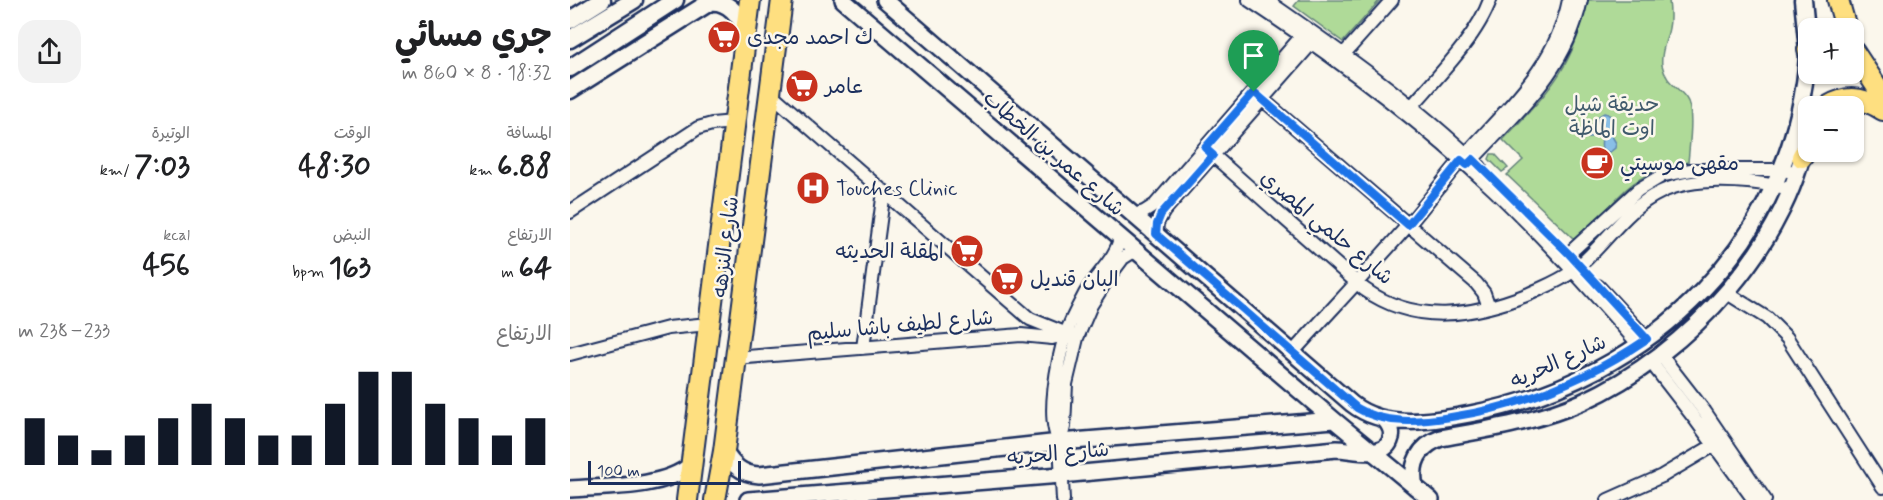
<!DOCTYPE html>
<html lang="ar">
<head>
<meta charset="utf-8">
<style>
  :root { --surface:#fff; --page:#f2f2f2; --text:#202124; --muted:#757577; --accent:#111827 }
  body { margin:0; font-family:Mynerve,"Playpen Sans Arabic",sans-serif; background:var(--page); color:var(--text); direction:rtl; height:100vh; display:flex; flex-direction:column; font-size:22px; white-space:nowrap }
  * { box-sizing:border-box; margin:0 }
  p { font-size:20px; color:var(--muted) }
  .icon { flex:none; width:33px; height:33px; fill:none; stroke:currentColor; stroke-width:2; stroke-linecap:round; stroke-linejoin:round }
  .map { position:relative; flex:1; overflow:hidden; direction:ltr }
  .details { display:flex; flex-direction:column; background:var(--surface); width:570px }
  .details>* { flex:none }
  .tools { position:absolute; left:1228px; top:18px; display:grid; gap:12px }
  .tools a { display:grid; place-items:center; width:66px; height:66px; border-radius:12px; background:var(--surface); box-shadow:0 2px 4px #0004; font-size:30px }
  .scale { position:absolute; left:18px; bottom:15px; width:153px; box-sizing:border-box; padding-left:6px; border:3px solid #1b2f5e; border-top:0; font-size:16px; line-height:21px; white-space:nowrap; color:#1b2f5e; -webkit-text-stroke:4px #fbf7ec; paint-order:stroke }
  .pin { position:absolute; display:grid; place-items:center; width:51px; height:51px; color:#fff; margin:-62px -26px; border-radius:50% 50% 50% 0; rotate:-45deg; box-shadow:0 0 6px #0007 }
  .pin .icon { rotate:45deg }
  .round { display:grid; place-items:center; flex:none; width:63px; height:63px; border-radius:18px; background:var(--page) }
  .overview { display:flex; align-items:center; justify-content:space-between; height:102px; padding:0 18px }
  h1 { font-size:33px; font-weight:700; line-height:45px }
  .stats { display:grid; grid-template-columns:repeat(3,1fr); gap:9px; height:102px; padding:6px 18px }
  .stats div { display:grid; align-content:center }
  .stats b { font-size:30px; font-weight:700 }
  .stats small { font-size:16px; font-weight:400 }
  .stats p { font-size:16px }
  .chart { height:168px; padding:12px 18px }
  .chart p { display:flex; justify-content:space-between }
  .chart svg { width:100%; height:108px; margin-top:6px; stroke:var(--accent); stroke-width:6 }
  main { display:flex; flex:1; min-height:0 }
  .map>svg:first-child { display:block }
</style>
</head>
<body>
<main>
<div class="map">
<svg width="1313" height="500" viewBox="0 0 1313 500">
  <rect width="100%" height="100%" fill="#fbf7ec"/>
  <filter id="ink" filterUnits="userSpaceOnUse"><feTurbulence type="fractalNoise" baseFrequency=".0167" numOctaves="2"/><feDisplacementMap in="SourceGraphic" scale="12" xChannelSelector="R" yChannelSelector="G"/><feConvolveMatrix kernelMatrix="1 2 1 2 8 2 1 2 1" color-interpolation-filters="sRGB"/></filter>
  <g filter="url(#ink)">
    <path fill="#afda98" stroke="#65847b" stroke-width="1.5" d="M729,0H810L773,42L724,6Z
      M1017,0H1099C1100,9 1101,19 1099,28C1097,40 1090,52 1092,65C1096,83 1106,85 1116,98C1125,109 1119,148 1118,163C1091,166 1067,177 1048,197C1035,212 1022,231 1004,239L937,175L953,160L933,140C978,92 1004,68 1017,0Z
      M921,154H925L938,168L932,172L919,159Z"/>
    <path fill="#89bfe6" stroke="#5d85b0" stroke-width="1.5" d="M1034,113L1038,114L1041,117L1040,133L1046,143L1045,148L1040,152C1028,152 1032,143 1032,136L1030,133L1026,132L1019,138L1013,135L1014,130L1025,125L1029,116Z"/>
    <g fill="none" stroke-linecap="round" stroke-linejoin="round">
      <g stroke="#1b2f5e" stroke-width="16">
        <path id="minor" d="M679,0C764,56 848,119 923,189C975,238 1022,291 1069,345
          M696,0C770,51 846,105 910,167
          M773,55L822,0
          M684,92L906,283L914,293L919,307
          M200,93L460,319L507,338
          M836,113C863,81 906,39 920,0
          M635,148L794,289C846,326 903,316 959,294C974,287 990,281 1003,271C1034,247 1054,209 1091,192C1124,176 1175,180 1212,187
          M900,162C948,110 995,73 1011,0
          M0,212L128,128L142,124L164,122
          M564,215L574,212L585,205L737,30
          M586,234L587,223L594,211L747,37
          M993,259L1068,190L1093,175L1121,170H1210L1227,172
          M1028,286L1077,339
          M1157,293L1197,318L1217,338L1313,487
          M293,348L314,191
          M723,352C761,310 801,268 839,224C857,203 873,181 891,160C935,109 985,70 999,0
          M0,354L98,328L138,324
          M1090,354L1135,412L1195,500
          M165,358L451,335L482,338L496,334
          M1080,361L1125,419L1184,500
          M490,442C475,421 488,358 496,334C501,319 509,305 516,292C526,275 548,256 550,237
          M493,500L490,442L494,427L496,384L507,338L521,305L538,278L553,258L561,253L568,252
          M1038,500L1092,476L1151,441"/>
      </g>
      <g stroke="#1b2f5e" stroke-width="20">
        <path id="tertiary" d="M273,0L764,420L861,500
          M315,0L782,404C815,430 863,421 900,414C1082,380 1226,239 1238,50
          M154,451C163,465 171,474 189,475L490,442L764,420
          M845,487C840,464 849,446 871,438C919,429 967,422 1012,402C1118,354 1224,241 1239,122
          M0,489C37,486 92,489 121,465
          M178,500L491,475L767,449C782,449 813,459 820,441C824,432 820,425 814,419"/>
      </g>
      <g stroke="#1b2f5e" stroke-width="21">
        <path id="secondary" d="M1233,0L1238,50
          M0,20L32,0
          M0,39L64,0
          M0,68L105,0
          M0,90L140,2C158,0 169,15 176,30"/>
      </g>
      <g stroke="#1b2f5e" stroke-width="24">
        <path id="primary" d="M117,500L180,0
          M145,500L154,451L212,0"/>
      </g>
      <g stroke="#1b2f5e" stroke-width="24">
        <path id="trunk" d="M1268,0L1276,28
          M1238,50H1239
          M1284,52L1313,96
          M1259,106C1278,94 1295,98 1313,110
          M1232,157L1239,145"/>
      </g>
      <use href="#minor" stroke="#fbf7ec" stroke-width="12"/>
      <use href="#tertiary" stroke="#fbf7ec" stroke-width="15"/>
      <use href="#secondary" stroke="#fbf7ec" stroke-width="16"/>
      <use href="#primary" stroke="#fedf80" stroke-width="20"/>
      <use href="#trunk" stroke="#fedf80" stroke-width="20"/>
    </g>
  </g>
  <g fill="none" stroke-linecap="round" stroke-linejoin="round" filter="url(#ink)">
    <g stroke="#fff" stroke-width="12">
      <path id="route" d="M684,92L838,225L891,160L897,165L903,159L999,254L1077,339C1018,379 953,406 881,417C849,422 815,425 787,408L586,234L587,224L591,214L643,155L635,148Z"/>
    </g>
    <use href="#route" stroke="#1a73e8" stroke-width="8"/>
  </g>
  <defs>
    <g id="supermarket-disc" transform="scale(1.725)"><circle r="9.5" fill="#c8321e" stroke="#fbf7ec"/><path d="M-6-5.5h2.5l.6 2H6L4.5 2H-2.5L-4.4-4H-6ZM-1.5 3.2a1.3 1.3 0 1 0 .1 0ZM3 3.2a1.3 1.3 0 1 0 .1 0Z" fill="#fff"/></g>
    <g id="cafe-disc" transform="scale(1.725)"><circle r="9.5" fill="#c8321e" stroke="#fbf7ec"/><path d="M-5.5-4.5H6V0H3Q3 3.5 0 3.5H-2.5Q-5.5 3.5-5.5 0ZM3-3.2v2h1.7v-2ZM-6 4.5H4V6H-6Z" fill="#fff"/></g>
    <g id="hospital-disc" transform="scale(1.725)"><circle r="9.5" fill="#c8321e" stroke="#fbf7ec"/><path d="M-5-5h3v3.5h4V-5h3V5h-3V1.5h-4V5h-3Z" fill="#fff"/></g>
  </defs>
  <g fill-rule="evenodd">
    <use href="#supermarket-disc" x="154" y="37"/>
    <use href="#supermarket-disc" x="232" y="86"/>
    <use href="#cafe-disc" x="1027" y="163"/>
    <use href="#hospital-disc" x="243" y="188"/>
    <use href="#supermarket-disc" x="397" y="251"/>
    <use href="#supermarket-disc" x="437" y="279"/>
  </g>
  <g text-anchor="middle" stroke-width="5" stroke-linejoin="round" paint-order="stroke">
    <g font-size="21" fill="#1b2f5e" stroke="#fbf7ec" text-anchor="start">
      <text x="177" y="44">ك احمد مجدى</text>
      <text x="255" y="93">عامر</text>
      <text x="1050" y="170">مقهى موسيتي</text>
      <text x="266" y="195">Touches Clinic</text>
      <text x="374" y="258" text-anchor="end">المقلة الحديثه</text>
      <text x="460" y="286">البان قنديل</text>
    </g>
    <g font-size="21" fill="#405a6c" stroke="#fbf7ec">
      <text x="1042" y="111">حديقة شيل<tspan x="1042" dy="24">اوت الماظة</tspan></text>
    </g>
    <g font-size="21" fill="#1b2f5e" stroke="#fbf7ec">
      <text transform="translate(484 153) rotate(41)" y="7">شارع عمر بن الخطاب</text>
      <text transform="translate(757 227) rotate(40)" y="7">شارع حلمي المصري</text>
      <text transform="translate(155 247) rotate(-83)" y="7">شارع النزهه</text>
      <text transform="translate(330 325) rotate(-5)" y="7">شارع لطيف باشا سليم</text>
      <text transform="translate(988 361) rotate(-24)" y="7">شارع الحريه</text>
      <text transform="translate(488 453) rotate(-5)" y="7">شارع الحريه</text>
    </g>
  </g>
</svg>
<div class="tools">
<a>+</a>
<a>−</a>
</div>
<div class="scale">100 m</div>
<div class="pin" style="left:684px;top:92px;background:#1e9e55"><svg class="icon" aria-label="arrive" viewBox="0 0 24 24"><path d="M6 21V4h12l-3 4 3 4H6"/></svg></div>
</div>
<section class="details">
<div class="overview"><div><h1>جري مسائي</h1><p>18:32 · 8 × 860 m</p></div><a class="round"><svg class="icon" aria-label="share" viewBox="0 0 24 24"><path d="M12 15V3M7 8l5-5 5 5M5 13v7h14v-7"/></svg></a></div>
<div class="stats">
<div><p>المسافة</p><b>6.88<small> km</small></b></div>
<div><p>الوقت</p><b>48:30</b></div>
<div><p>الوتيرة</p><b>7:03<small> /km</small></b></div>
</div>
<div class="stats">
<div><p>الارتفاع</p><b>64<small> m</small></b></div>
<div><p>النبض</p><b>163<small> bpm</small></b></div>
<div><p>kcal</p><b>456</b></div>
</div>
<div class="chart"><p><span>الارتفاع</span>233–238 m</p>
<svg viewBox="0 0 160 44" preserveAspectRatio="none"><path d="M5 44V25M15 44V32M25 44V38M35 44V32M45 44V25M55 44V19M65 44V25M75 44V32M85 44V32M95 44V19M105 44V6M115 44V6M125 44V19M135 44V25M145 44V32M155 44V25"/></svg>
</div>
</section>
</main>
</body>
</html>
